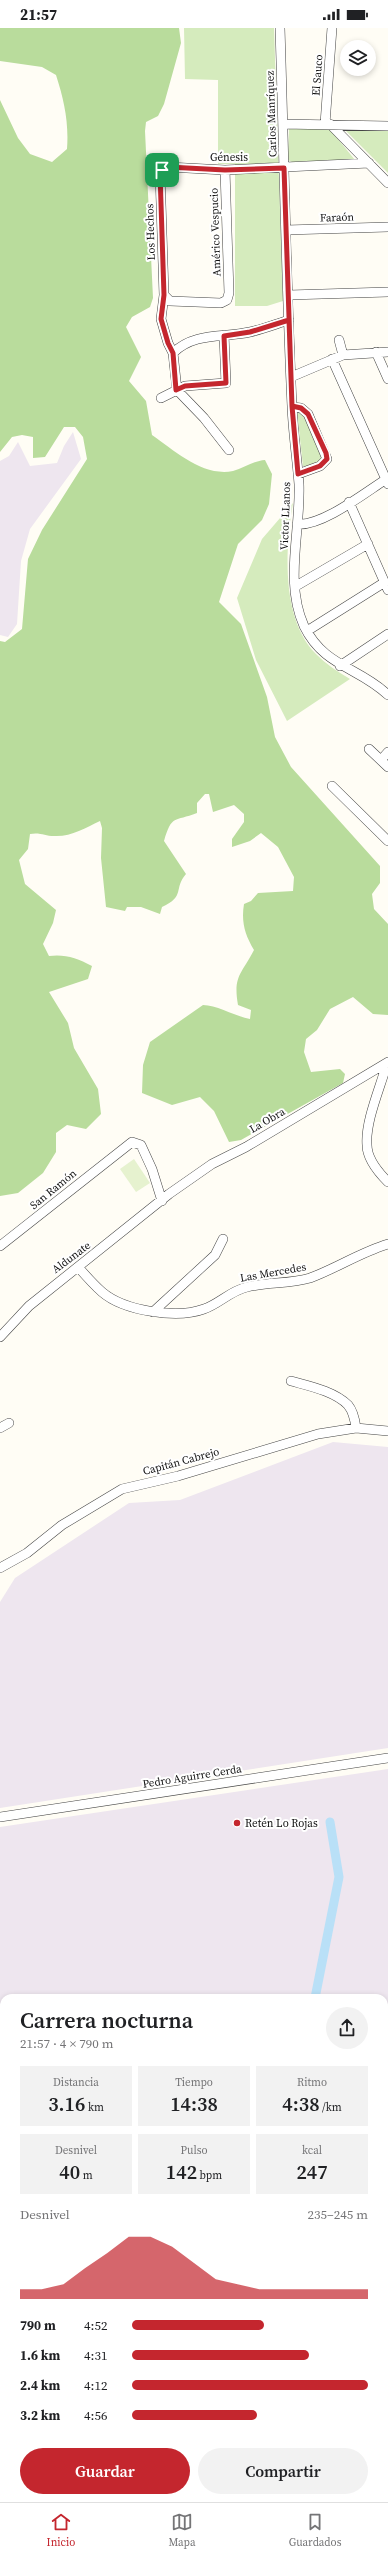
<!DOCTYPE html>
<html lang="es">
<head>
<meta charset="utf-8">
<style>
  :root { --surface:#fff; --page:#f2f2f2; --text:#202124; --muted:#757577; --line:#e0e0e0; --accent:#c4262e }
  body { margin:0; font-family:"Source Serif 4",serif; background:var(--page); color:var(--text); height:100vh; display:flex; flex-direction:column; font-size:15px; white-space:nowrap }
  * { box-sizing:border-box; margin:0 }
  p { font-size:13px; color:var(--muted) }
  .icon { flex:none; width:22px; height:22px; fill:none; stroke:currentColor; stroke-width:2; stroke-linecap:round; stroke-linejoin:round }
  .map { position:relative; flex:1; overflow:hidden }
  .side { position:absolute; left:0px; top:1966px; width:388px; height:508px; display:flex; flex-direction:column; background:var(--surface); border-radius:12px 12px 0 0; box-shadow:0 2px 6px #0003 }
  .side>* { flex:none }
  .buttons { position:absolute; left:340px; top:12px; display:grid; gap:8px }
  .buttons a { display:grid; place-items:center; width:36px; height:36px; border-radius:50%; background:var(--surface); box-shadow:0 2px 6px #0003; font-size:20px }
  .pin { position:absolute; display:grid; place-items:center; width:34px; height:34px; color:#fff; margin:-17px; border-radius:8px; box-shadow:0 2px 6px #0006 }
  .round { display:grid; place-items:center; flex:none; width:42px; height:42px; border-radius:21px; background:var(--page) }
  .overview { display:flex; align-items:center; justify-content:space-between; height:68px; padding:0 20px }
  h1 { font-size:22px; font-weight:600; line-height:30px }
  .stats { display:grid; grid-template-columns:repeat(3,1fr); gap:6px; height:68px; padding:4px 20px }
  .stats div { display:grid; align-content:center; border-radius:0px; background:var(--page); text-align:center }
  .stats b { font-size:20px; font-weight:600 }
  .stats small { font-size:11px; font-weight:400 }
  .stats p { font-size:11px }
  .chart { height:112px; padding:8px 20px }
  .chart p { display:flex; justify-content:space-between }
  .chart svg { width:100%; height:72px; margin-top:4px; fill:var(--accent); opacity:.7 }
  .action { display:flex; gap:8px; margin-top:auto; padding:8px 20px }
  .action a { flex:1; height:46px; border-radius:24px; background:var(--accent); color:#fff; font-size:16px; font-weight:600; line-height:46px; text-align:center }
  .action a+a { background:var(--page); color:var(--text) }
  ul { padding:0 20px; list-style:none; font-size:13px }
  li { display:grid; grid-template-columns:64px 48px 1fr; align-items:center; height:30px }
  li i { height:10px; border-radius:5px; background:var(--accent) }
  .status { display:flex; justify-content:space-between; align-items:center; height:28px; padding:0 20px; background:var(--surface); direction:ltr }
  .status svg { height:11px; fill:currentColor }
  .dock { display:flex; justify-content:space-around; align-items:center; height:56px; border-top:1px solid var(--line); background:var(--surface); font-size:11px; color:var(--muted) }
  .dock a { display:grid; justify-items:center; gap:2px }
  .dock .active { color:var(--accent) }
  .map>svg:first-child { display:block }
</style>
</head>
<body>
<div class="status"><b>21:57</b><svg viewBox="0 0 49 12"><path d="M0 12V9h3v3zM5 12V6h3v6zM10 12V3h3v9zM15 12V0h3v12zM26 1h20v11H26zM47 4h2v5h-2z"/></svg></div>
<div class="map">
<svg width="388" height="2474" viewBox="0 0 388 2474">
  <rect width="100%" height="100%" fill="#fffdf5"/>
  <path fill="#eee6ef" d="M73,404L81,431L30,501L21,533L17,596L8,609L0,607V433L9,428L18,414L30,438L57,435L64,418Z
    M333,1414L388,1419V1720L0,1780V1574L15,1550L129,1475L180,1472Z
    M388,1741V2140L384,2138V1970H4V2042L0,2041V1799Z"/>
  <path fill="#d5ebbd" d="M184,0H274L283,273L267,278H235V136H218V52L185,51Z
    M289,100H329L355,132L292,134L288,132Z
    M344,101L388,103V145Z
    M300,383L305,386L323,431L307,441L306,438H303L297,384Z
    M293,475C285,520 281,591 316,626C326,636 338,644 350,651L287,693L256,632L237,570L262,511Z"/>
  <path fill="#b9dc9c" d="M0,0H179L181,15L164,76L158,88L146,94L145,103L153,270L150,279L132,289L126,299L141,329L129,353L146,373L152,407C175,423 203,449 233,443C244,440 253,433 265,432L272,446L269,476L262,492L238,516L219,574L241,596L267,669L275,709L291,739L380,838V855L372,866L374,881L388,896V987L373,986L353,969L330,981L317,1002L306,1011L304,1024L311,1044L340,1041L345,1046L343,1055L241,1112L229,1114L214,1083L200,1069L172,1077L142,1065L143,1037L150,1014L203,977C217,977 234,988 250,991L251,982L238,977C233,948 241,947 254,922C245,907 241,894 244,876L251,873L258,865L293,863L294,849L278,819L261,805L250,813L232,819V811L244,794V786L234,777L213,784L209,766H205L197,775V785C174,794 172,786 164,813L186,846C173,861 186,868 162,879L160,886L141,879H127L125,883L106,879L101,830L102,800L100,793C85,800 71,809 54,808C45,808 40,804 30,806L28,821L19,832L25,856L56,882L53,895L43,916L49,928C65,926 77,930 92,938L88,951L49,964L68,995L74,1020L98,1061L101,1086L86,1101L67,1097L56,1105V1124L43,1145L18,1165L0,1168V613L5,614L22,601L28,531L42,502L87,431L83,409L75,399H64L45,429L33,430V409L22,407L12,409L0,424V72L18,110L30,126L52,134L67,121C69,94 64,72 56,47L42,39L0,33Z"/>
  <path fill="#e6f2cf" d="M134,1131L150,1155L136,1164L120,1141Z"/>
  <path fill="#b9e0f7" stroke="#3f96cf" d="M0,2041L4,2042V2470H384V2138L388,2140V2474H0Z"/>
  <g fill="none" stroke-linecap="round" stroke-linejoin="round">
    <path stroke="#b9e0f7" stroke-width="9" d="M315,1970L339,1849L330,1794"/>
    <g stroke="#444" stroke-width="10">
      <path id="minor" d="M280,0C284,126 286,252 292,378C293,404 297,430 299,456C301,502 284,554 304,598C324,639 359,639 388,667
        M283,96L388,98
        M325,96L332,0
        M330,96L388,155
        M286,202L388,199
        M164,267L170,273L221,275L227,272L229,265L225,142
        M289,267L388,264
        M339,312L343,327
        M376,324L388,351
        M173,325C194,304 223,310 250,304C263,301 276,296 289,292
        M332,331L388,456
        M291,349L343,327L388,324
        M161,370L185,358L226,355L224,307
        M292,379L301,380L308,386L327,431L320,438L298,446
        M229,422L204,390L177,362L173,325L168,315L161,291L164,267L160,145L168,139L225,142L369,135
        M349,474L388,562
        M297,496C322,499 367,463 388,450
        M296,558L368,516
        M307,603L385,554
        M340,638L388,606
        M369,721L388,739
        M381,732L388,724
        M332,758L388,813
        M387,1035C381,1058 365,1093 367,1117C367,1131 378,1144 388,1154
        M0,1218L132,1114L141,1117L152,1141L162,1173
        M79,1240C86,1248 94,1257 102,1264C124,1283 177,1291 204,1281C219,1276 230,1263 247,1259C267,1254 290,1256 310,1250C337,1240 361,1224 388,1216
        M153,1284L215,1227L223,1211
        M0,1309L29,1278L169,1166L212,1136L246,1119L388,1034
        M291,1353C309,1358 334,1363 348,1377C353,1383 355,1392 356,1400
        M0,1400L9,1395
        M0,1540L27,1525L62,1497L122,1461L178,1448L318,1406L356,1400L388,1403
        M0,1789L388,1730"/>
    </g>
    <use href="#minor" stroke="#fff" stroke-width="9"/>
  </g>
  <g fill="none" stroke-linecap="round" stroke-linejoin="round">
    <g stroke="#fff" stroke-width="8">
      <path id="route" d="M162,142L160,145L164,267L161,291L168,315L173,325L176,362L185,358L226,355L224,308L250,304L289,292L292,378L298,446L320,438L327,431L326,425L308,386L301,380L292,378L284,140L225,142L168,139L162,142"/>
    </g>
    <use href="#route" stroke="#c4262e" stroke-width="5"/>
  </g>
  <circle fill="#c4262e" stroke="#fff" stroke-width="1.5" cx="237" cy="1795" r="4"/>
  <g text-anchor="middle" stroke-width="4" stroke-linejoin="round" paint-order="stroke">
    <g font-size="11" fill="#111" stroke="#fff">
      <text transform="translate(317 47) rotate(-86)" y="4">El Sauco</text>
      <text transform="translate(271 86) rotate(-92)" y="4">Carlos Manríquez</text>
      <text x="229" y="133">Génesis</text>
      <text transform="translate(337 189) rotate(-2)" y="4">Faraón</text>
      <text transform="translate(150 204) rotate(-92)" y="4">Los Hechos</text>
      <text transform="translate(215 204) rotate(-92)" y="4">Américo Vespucio</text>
      <text transform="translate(285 488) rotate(-88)" y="4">Victor LLanos</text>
      <text transform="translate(267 1092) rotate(-30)" y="4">La Obra</text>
      <text transform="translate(53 1161) rotate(-39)" y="4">San Ramón</text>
      <text transform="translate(71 1229) rotate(-37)" y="4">Aldunate</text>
      <text transform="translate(273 1244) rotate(-10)" y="4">Las Mercedes</text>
      <text transform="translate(181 1433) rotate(-15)" y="4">Capitán Cabrejo</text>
      <text transform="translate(192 1748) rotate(-9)" y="4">Pedro Aguirre Cerda</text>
    </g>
    <g font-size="11" fill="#111" stroke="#fff" text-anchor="start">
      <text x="245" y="1799">Retén Lo Rojas</text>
    </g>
  </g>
</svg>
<div class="buttons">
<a><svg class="icon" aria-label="layers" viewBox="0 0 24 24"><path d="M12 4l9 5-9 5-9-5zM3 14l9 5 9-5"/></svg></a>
</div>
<div class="pin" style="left:162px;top:142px;background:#1e9e55"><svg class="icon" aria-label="arrive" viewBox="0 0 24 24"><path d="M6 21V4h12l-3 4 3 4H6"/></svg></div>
<section class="side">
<div class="overview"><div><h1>Carrera nocturna</h1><p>21:57 · 4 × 790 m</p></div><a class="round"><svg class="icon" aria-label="share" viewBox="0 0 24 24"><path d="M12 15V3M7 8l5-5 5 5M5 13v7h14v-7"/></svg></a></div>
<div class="stats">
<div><p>Distancia</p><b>3.16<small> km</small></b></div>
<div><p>Tiempo</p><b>14:38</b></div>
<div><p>Ritmo</p><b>4:38<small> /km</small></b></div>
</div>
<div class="stats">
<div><p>Desnivel</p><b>40<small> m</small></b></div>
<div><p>Pulso</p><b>142<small> bpm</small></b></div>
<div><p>kcal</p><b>247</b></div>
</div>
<div class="chart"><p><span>Desnivel</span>235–245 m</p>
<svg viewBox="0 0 160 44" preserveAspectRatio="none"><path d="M0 44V38L10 38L20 35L30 25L40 16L50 6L60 6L70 12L80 22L90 32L100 35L110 38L120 38L130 38L140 38L150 38L160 38V44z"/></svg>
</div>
<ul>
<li><b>790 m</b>4:52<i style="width:56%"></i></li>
<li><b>1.6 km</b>4:31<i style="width:75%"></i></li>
<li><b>2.4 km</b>4:12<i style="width:100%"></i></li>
<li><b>3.2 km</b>4:56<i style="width:53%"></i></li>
</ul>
<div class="action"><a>Guardar</a><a>Compartir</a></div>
</section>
</div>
<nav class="dock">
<a class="active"><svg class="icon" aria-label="home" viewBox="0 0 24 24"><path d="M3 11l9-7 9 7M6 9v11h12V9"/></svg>Inicio</a>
<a><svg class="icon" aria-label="map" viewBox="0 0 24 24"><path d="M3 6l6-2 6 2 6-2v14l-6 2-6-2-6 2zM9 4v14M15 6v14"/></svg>Mapa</a>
<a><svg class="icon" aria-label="saved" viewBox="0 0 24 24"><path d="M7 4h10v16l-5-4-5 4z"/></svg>Guardados</a>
</nav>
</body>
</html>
